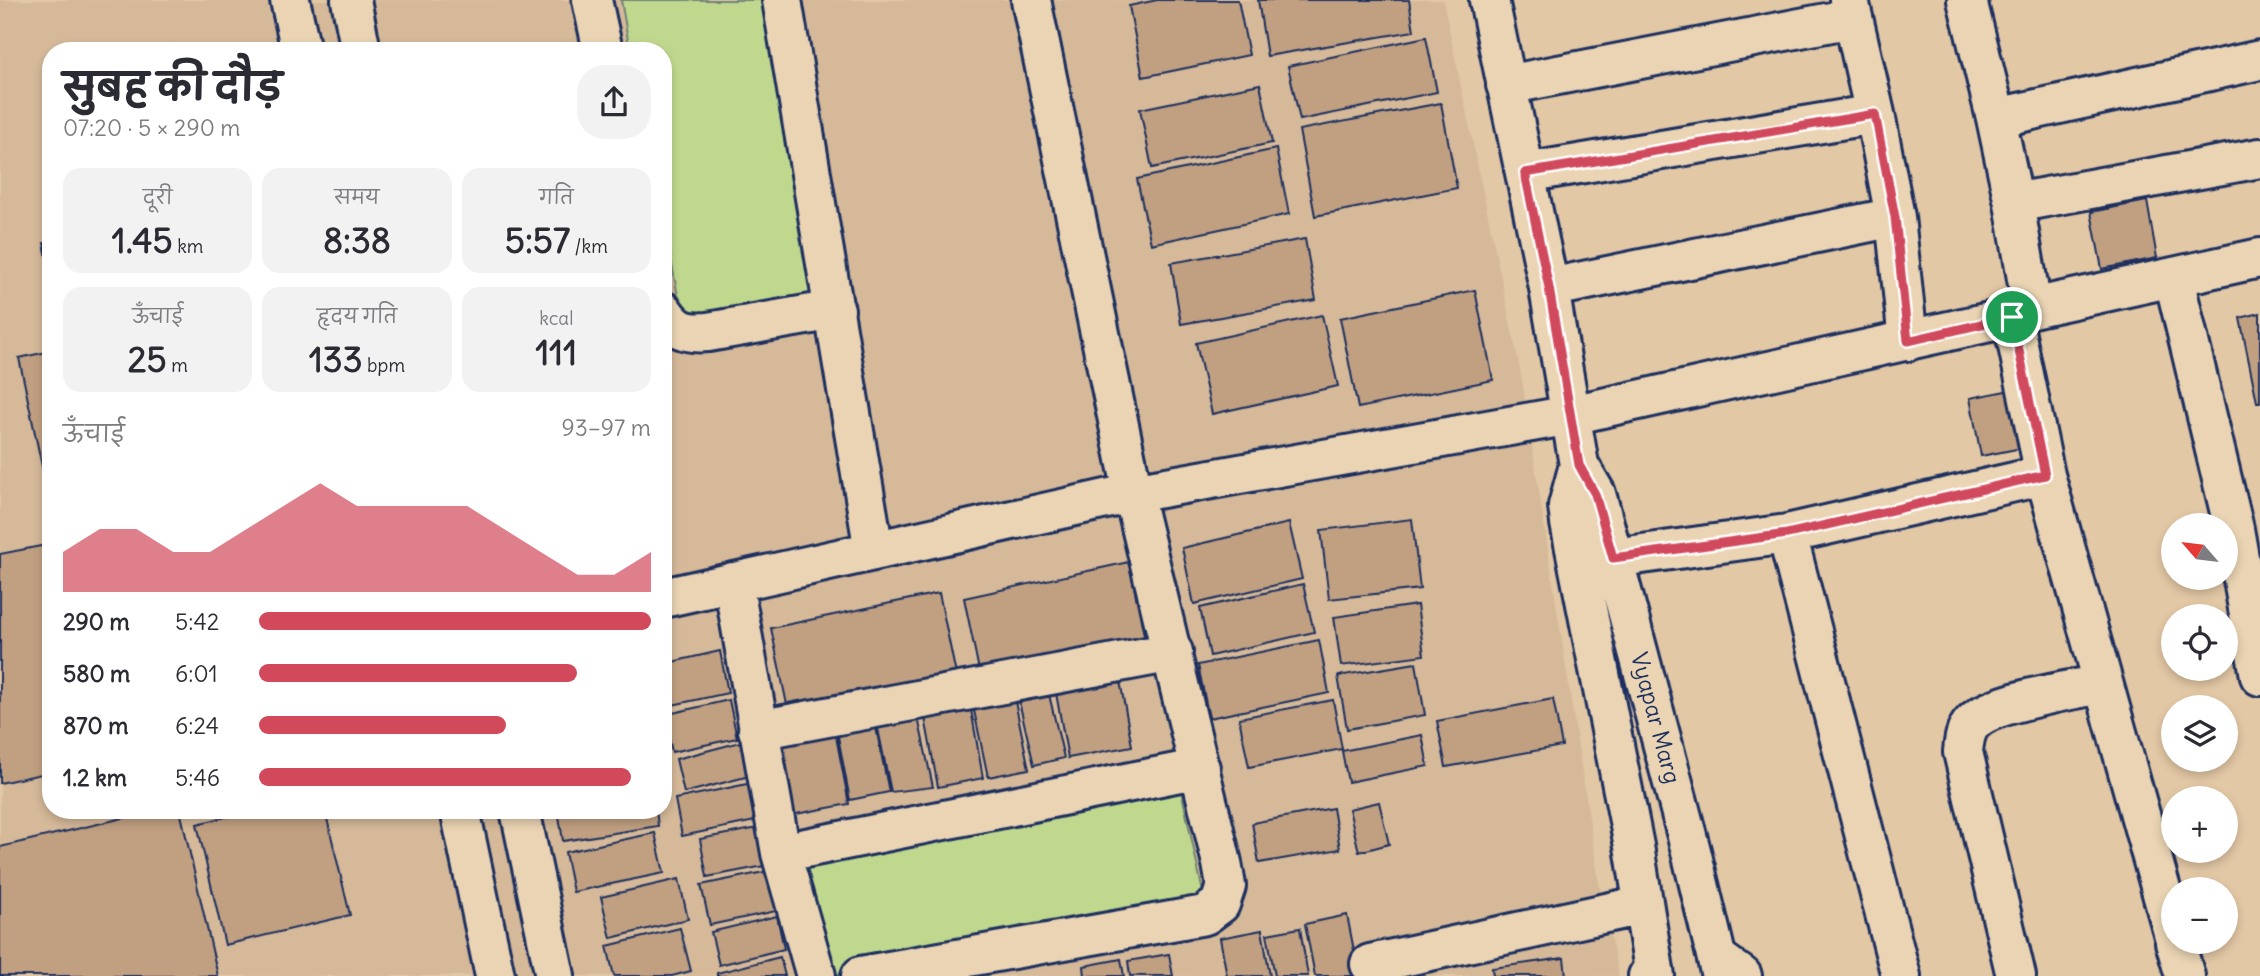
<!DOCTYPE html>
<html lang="hi">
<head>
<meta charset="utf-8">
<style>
  :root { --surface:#fff; --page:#f2f2f3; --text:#2b2b33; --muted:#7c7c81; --accent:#d1495b }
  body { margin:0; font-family:Delius,"Playpen Sans Deva",sans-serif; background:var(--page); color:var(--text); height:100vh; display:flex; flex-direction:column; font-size:26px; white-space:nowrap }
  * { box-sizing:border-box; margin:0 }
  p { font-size:23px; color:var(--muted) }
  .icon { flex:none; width:38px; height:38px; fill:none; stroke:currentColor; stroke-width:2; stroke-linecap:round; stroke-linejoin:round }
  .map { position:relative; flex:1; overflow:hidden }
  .panel { position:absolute; left:42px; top:42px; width:630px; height:777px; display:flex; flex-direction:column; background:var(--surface); border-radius:28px; box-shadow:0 4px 10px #0003 }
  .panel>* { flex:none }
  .needle { width:46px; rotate:298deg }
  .buttons { position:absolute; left:2161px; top:513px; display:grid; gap:14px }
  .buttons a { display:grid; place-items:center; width:77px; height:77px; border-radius:50%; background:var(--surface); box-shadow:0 4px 10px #0003; font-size:35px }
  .pin { position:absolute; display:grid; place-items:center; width:60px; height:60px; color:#fff; margin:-30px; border:4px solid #fff; border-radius:50%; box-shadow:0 2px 7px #0007 }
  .round { display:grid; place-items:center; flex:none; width:74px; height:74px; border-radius:28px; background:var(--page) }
  .summary { display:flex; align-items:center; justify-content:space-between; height:119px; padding:0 21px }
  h1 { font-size:38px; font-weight:700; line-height:52px }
  .figures { display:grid; grid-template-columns:repeat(3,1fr); gap:10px; height:119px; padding:7px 21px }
  .figures div { display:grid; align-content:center; border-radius:18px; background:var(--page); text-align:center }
  .figures b { font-size:35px; font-weight:700 }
  .figures small { font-size:19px; font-weight:400 }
  .figures p { font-size:19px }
  .chart { height:196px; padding:14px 21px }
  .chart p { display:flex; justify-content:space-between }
  .chart svg { width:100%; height:126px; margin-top:7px; fill:var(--accent); opacity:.7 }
  ul { padding:0 21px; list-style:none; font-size:23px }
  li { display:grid; grid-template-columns:112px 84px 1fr; align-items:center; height:52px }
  li i { height:18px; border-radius:9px; background:var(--accent) }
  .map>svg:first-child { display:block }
</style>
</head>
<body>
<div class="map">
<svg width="2260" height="976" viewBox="0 0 2260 976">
  <rect width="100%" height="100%" fill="#e3c8a5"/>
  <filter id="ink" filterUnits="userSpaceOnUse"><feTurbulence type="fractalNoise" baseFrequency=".0143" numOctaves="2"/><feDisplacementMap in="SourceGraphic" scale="14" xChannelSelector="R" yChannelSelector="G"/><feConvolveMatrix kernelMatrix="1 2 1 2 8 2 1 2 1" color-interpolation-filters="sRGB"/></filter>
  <g filter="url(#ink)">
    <path fill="#d5b999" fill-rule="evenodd" d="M0,0H1443L1521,374L1599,883L1619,976H0ZM51,51H663V810H51Z"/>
    <path fill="#c0d88e" stroke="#6e8476" stroke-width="2" d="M621,0H761L818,295L683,322L663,219V51H630Z
      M1180,785L1204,897L838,976H828L805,865Z"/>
    <path fill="#c1a081" stroke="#1b2f5e" stroke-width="2" d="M1157,0H1238L1249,55L1143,77L1129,6Z
      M1258,0H1409L1414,31L1267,56Z
      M1426,37L1437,92L1300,120L1288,66Z
      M1260,84L1272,143L1152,168L1140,109Z
      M1441,103L1457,188L1315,216L1299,130Z
      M1276,149L1289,214L1151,244L1137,179Z
      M2147,201L2157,258L2102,269L2091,212Z
      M1305,239L1316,300L1181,324L1171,263Z
      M51,242V279L44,243Z
      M1475,290L1493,380L1358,408L1340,318Z
      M2260,313V402H2257L2240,318Z
      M1322,315L1338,386L1212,414L1196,343Z
      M51,351V504H50L19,358Z
      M2016,389L2027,447L1981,456L1970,398Z
      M1412,519L1420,589L1329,599L1321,530Z
      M1289,523L1302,579L1194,604L1182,548Z
      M51,544V772L0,783V554Z
      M1129,562L1146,645L981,680L964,598Z
      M1303,584L1314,632L1210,656L1200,608Z
      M939,593L958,684L790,719L771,628Z
      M1417,605L1424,655L1341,666L1334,617Z
      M1319,640L1329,693L1209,718L1198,665Z
      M720,651L728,693L663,707V664Z
      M1416,663L1425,715L1347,729L1338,676Z
      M1119,675L1132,746L1068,758L1055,688Z
      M1047,686L1064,758L1034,765L1017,693Z
      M1013,692L1029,769L988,777L972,701Z
      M969,698L983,778L938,787L923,707Z
      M1553,699L1562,746L1446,767L1437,721Z
      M729,700L737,738L672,752L664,715Z
      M1333,700L1342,749L1249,767L1239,718Z
      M917,713L933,787L891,792L876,719Z
      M875,723L889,792L850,800L837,731Z
      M834,726L849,804L780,817L765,739Z
      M1422,735L1428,766L1348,782L1342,751Z
      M748,740L757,774L684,793L676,759Z
      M752,783L760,820L682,836L675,799Z
      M1379,802L1389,844L1359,852L1349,809Z
      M1333,808L1340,849L1259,863L1252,823Z
      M157,810H180L218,976H0V847Z
      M254,810H325L350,915L225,945L197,824Z
      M558,810H656L658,826L563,841Z
      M769,826L775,864L707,877L700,839Z
      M655,833L664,873L573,892L565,852Z
      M769,871L776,911L710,925L701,885Z
      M679,879L688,919L611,938L601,897Z
      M1347,915L1359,976H1315L1305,924Z
      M777,916L784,949L719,965L711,932Z
      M680,928L691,971L672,976H614L607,946Z
      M1300,928L1308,976H1275L1267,934Z
      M1262,930L1270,976H1227L1220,938Z
      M1169,954L1173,976H1130L1128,961Z
      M780,957L785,976H717V973Z
      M1564,958L1566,976H1493L1492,968Z
      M1121,959L1124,976H1085L1084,966Z"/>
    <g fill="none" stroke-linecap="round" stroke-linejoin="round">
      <g stroke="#1b2f5e" stroke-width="44">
        <path id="minor" d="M290,0L301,51
          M351,0L361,51
          M592,0L603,51
          M782,0L874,551
          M1489,0L1549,288L1579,465L1596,494L1601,512L1691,851L1721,976
          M1849,0L1875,114L1895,217L1908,341
          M1967,0L1996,118L2014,203L2032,308
          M1506,85L1852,18
          M1996,118L2260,60
          M1525,173L1875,114
          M2014,203L2260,158
          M2174,279L2234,529L2260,676
          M1549,288L1895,217
          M663,311C676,330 685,334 708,332L835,310
          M2012,317L2045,475L2174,936
          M1579,465L1568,506L1570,523L1634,846L1655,976
          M1787,534L1901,976
          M1613,558L1787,534L2045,475
          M733,582L781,853L816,976
          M663,598L1133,493L1571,415L2012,317L2032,308L2260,258
          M758,730L1173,652
          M460,810L495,976
          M520,810L555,976
          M781,853L1200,768
          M2175,942L2185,976
          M1370,964L1643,905
          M861,976L1205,915L1220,904L1226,886L1222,863L1133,493L1031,0
          M2016,976L1963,752C1964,741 1965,730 1973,722C1992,702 2072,690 2102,684"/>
      </g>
      <g stroke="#1b2f5e" stroke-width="44">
        <path id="major" d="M1717,958L1742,976
          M1648,976L1653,968"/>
      </g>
      <use href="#minor" stroke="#ead4b3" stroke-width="38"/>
      <use href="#major" stroke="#ead4b3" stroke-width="38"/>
    </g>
  </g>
  <g fill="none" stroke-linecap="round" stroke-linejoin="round" filter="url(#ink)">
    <g stroke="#fff" stroke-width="14">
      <path id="route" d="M1875,114L1895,217L1908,341L2012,317L2045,475L1787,534L1613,558L1595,494L1579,465L1549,288L1525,173Z"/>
    </g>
    <use href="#route" stroke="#d1495b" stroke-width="9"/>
  </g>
  <g text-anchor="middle" stroke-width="5" stroke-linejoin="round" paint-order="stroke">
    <g font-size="23" fill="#1b2f5e" stroke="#ead4b3">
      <text transform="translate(1656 718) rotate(75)" y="8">Vyapar Marg</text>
    </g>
  </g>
</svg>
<div class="buttons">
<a><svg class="needle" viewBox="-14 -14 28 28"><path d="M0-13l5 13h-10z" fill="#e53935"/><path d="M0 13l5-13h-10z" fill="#7c7c81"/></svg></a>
<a><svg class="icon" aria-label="locate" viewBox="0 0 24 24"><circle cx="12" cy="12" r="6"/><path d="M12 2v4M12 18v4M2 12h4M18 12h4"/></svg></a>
<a><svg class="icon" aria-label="layers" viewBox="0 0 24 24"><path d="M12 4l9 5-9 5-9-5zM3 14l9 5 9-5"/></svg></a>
<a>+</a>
<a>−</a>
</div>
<div class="pin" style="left:2012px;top:317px;background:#1e9e55"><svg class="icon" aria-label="arrive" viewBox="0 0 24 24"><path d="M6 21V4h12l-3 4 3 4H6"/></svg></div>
<section class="panel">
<div class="summary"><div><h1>सुबह की दौड़</h1><p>07:20 · 5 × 290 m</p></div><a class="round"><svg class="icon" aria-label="share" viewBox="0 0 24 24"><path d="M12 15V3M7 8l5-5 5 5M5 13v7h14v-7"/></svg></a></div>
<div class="figures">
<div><p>दूरी</p><b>1.45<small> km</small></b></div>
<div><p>समय</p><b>8:38</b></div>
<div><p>गति</p><b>5:57<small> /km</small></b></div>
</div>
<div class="figures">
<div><p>ऊँचाई</p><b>25<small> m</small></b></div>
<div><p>हृदय गति</p><b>133<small> bpm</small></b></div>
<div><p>kcal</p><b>111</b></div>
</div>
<div class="chart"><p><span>ऊँचाई</span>93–97 m</p>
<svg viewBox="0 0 160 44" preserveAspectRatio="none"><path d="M0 44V30L10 22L20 22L30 30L40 30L50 22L60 14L70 6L80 14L90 14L100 14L110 14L120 22L130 30L140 38L150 38L160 30V44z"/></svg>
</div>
<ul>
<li><b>290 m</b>5:42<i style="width:100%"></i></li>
<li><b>580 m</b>6:01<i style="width:81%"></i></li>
<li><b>870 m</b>6:24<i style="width:63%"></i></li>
<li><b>1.2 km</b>5:46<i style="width:95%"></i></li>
</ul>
</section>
</div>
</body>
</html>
